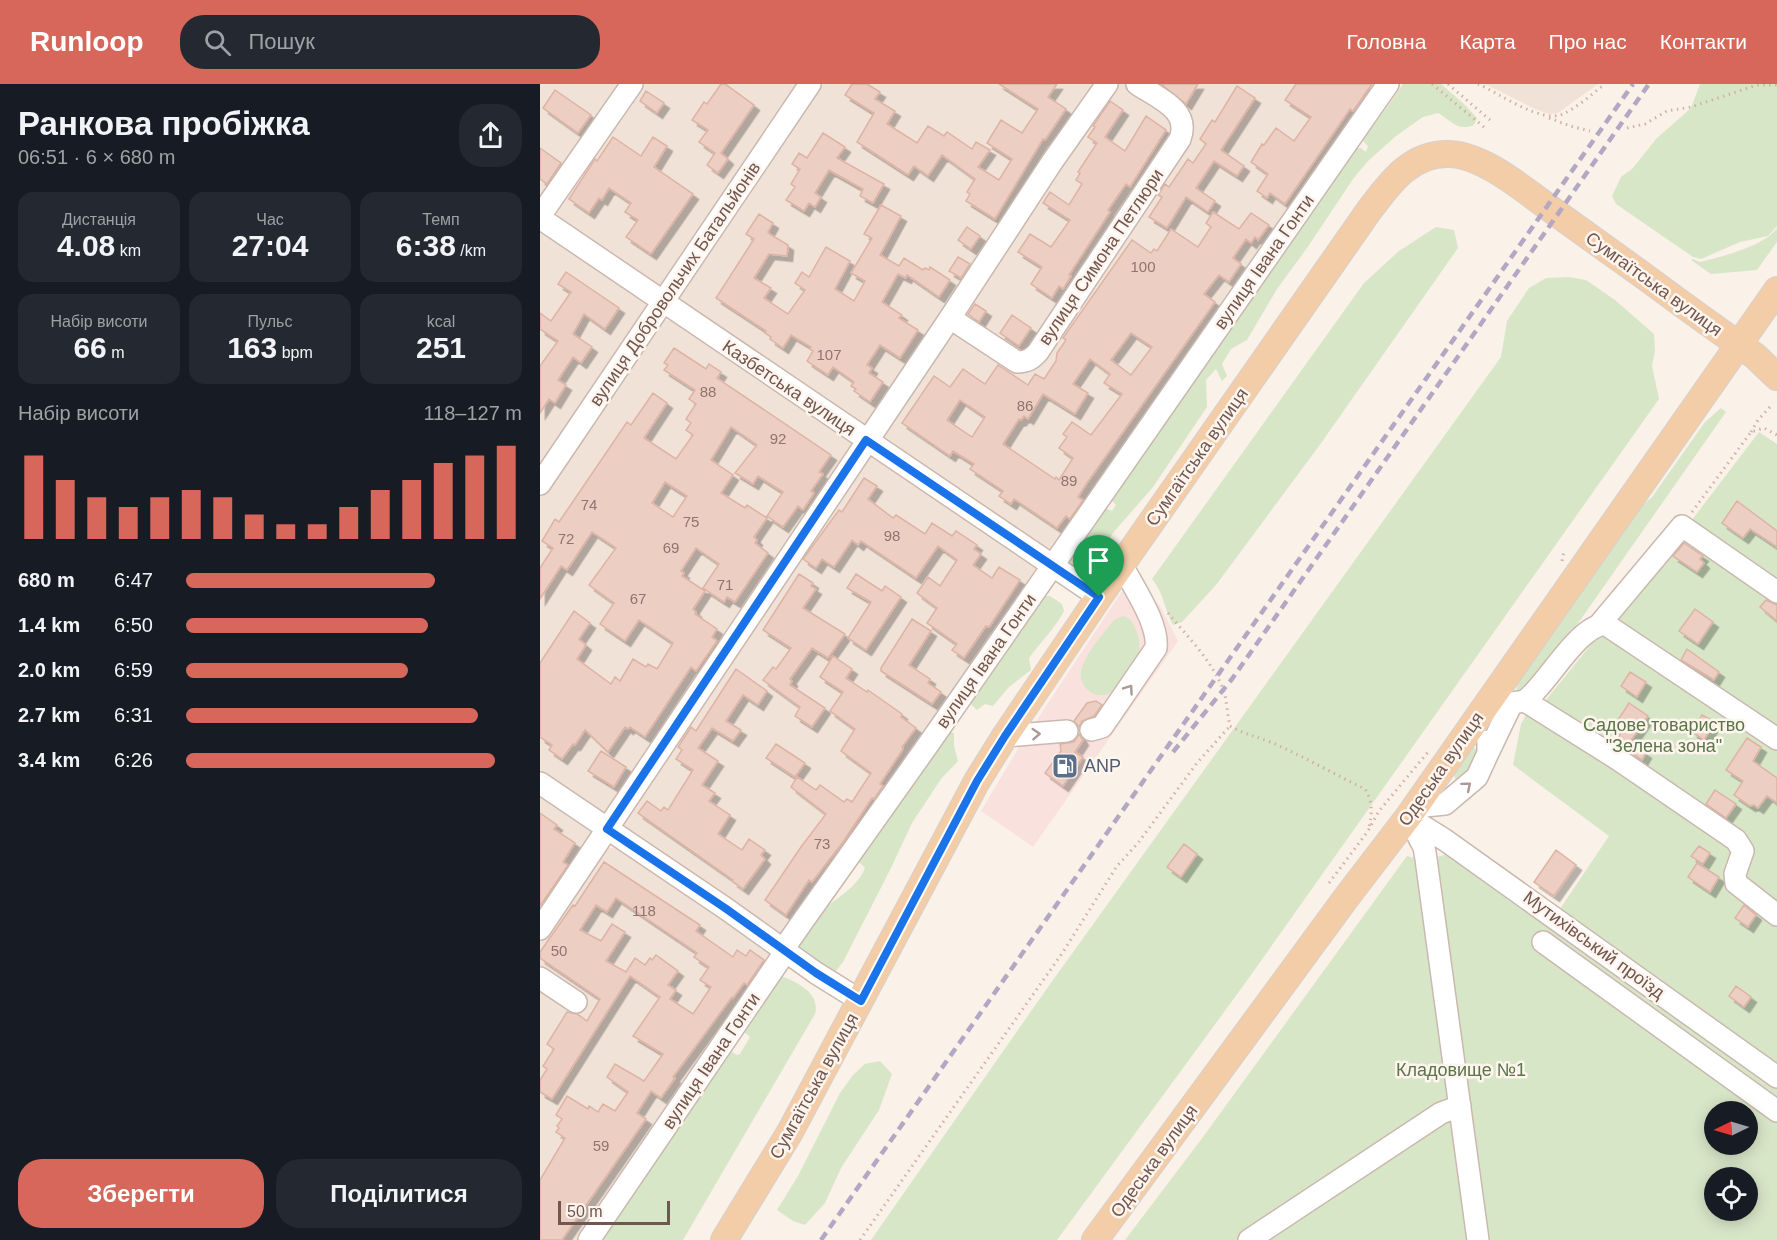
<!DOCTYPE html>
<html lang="uk">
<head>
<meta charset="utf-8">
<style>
  :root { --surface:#171b24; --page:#242831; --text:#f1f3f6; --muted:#9ea1a6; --accent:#d7675a }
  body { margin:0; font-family:Arial,sans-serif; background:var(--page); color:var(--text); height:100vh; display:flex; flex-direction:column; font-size:22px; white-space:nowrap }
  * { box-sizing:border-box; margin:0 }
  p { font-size:20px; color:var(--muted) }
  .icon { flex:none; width:33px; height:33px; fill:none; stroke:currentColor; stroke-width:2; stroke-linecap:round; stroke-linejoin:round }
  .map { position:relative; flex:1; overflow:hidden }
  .details { display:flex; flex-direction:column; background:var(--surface); width:540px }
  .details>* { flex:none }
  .needle { width:39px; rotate:265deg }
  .fabs { position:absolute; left:1164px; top:1017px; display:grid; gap:12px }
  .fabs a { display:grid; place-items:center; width:54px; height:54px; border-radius:50%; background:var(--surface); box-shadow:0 3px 15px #0003; font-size:30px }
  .scale { position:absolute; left:18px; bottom:15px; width:112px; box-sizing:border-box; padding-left:6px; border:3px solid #71574f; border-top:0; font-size:16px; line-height:21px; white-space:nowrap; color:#71574f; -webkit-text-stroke:4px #fdf5ee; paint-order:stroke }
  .pin { position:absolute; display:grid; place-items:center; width:51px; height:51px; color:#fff; margin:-62px -26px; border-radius:50% 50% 50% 0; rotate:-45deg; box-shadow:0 0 6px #0007 }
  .pin .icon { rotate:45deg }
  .round { display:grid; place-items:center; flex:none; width:63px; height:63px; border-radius:24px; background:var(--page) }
  .headline { display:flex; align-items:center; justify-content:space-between; height:102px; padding:0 18px }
  h1 { font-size:33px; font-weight:700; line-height:45px }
  .stats { display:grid; grid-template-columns:repeat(3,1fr); gap:9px; height:102px; padding:6px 18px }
  .stats div { display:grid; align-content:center; border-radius:15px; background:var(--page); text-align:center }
  .stats b { font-size:30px; font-weight:700 }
  .stats small { font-size:16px; font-weight:400 }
  .stats p { font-size:16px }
  .chart { height:168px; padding:12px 18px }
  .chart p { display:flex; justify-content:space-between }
  .chart svg { width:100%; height:108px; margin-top:6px; stroke:var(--accent); stroke-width:6 }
  .button { display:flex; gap:12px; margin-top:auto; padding:12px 18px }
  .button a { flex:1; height:69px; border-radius:24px; background:var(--accent); color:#fff; font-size:24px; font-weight:700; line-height:69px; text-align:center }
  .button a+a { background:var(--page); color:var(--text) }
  ul { padding:0 18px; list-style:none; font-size:20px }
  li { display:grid; grid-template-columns:96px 72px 1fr; align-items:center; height:45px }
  li i { height:15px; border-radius:8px; background:var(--accent) }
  header { display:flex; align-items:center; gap:36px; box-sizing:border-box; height:84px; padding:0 30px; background:var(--accent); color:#fff }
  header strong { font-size:28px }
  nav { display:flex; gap:33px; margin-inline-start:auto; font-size:21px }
  .search { width:420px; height:54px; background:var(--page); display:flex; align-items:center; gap:15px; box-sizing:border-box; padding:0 21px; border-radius:24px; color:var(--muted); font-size:22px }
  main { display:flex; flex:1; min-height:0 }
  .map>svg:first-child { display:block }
</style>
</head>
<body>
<header>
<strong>Runloop</strong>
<div class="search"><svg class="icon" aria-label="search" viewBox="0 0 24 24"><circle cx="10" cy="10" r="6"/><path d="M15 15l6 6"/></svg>Пошук</div>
<nav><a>Головна</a><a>Карта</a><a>Про нас</a><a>Контакти</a></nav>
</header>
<main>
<section class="details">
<div class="headline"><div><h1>Ранкова пробіжка</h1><p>06:51 · 6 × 680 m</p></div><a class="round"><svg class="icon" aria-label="share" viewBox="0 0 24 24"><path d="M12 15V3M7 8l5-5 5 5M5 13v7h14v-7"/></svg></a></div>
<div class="stats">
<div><p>Дистанція</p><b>4.08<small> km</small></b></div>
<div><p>Час</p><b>27:04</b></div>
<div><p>Темп</p><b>6:38<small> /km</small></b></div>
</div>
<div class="stats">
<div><p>Набір висоти</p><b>66<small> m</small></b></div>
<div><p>Пульс</p><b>163<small> bpm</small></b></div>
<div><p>kcal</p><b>251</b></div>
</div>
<div class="chart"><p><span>Набір висоти</span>118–127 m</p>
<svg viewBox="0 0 160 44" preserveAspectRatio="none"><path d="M5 44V10M15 44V20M25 44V27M35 44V31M45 44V27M55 44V24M65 44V27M75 44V34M85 44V38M95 44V38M105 44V31M115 44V24M125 44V20M135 44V13M145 44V10M155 44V6"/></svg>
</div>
<ul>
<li><b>680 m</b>6:47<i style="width:74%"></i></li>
<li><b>1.4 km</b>6:50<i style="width:72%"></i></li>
<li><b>2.0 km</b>6:59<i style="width:66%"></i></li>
<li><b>2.7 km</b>6:31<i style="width:87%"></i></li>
<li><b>3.4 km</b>6:26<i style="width:92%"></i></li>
</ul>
<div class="button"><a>Зберегти</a><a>Поділитися</a></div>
</section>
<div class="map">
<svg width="1237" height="1156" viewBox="0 0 1237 1156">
  <defs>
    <filter id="shadow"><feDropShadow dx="5.5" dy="5.5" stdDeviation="0" flood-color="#0004"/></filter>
  </defs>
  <rect width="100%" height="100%" fill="#faf1e8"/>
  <path fill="#f1e2d7" d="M0,0H264L125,200L117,201L0,126Z
    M277,0H562L327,346L139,216L138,212Z
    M572,0H842L512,468L507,467L336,349Z
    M945,0H1058L1018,29L1009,30L995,25Z
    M0,142L105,218L108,226L0,393Z
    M125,236L135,237L316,358L68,733L0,692V410L120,238Z
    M332,369L501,484L244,856L76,745L311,389Z
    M0,708L51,743L53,749L0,835Z
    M78,763L231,867L232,874L45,1156H0V856L55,775L62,767L68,764Z"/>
  <path fill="#f9e2dd" d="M592,492L620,522L638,557L493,763L441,727L479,663Z"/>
  <path fill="#d8e6c8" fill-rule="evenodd" d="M863,0H901L924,20L937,34L934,41C917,48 911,36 898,29L883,33L856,52L828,77L813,95L767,164L737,205L707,256L691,265L682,280L687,292L682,297L676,285L666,296L667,323L613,403L572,450L560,474L551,485L526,482L521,475L564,424L572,427L576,421L570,415L813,64H821L826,68L828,62L820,54L826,47L832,44Z
    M1160,0H1237V142L1228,152L1200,158L1161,175L1153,173L1076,120L1072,112L1081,93L1093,84L1116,55L1151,24Z
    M896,143L914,146L918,164L779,362L676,501L642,538L633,541C624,525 624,509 612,495L824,199L859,167Z
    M1237,144V158L1217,186L1171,190L1151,176L1153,175L1160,178C1181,173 1225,162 1237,144Z
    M1028,193L1046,196L1075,216L1114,250L1115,267L1112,282L1119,315L706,898L517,1156H331L508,903L961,273L967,237L989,204L1006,194Z
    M1181,324L1186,328L992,605L976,612L977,596L1101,422L1112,413L1165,338Z
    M1219,348L1237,360V980L1020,825L1069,752L973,681L981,640L988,627L1001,622L1145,445Z
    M497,512H510L522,520L524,527C516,543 500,559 489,574L491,586L469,603L453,622L445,620L437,626L426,616Z
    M583,532C597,534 602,562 598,574C590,585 583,601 572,608C555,619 535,600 542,583C548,566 563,550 574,536Z
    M402,646L414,649V662L418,677L401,695L372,739L350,786L303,878L295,888L286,885L255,863C262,853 268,840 277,831C292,816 317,805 325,784L317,776Z
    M933,663L936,665V670L923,694L915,695L913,688Z
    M907,770L1237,1001V1156H585L663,1053L867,772C882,777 892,775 907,770ZM1174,1028H1208V1060H1174ZM1174,1094H1208V1126H1174Z
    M238,891C256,897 281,909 275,930L143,1156H54L189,966L197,971L200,970L210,953L202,946Z
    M340,977L352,990L339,1026L301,1084L285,1119L265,1141L253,1137L237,1126L258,1092L300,1009L313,991L325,980Z"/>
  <path fill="#edcec2" stroke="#deb3a4" stroke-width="1.5" fill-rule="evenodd" filter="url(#shadow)" d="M181,0H185L214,21L181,69L188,75L178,89L167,81L175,69L159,58L168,46L152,36L164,18L167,20Z
    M312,0H327L340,8L335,15L355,27L347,40L377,59L388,42L404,52L407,48L432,65L436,58L450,66L438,83L459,96L472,75L447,59L461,36L482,49L498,25L459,0H517L508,13L526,25L505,56L503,55L455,135L426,117L430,110L427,108L435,95L402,71L388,92L374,82L368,91L317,58L334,29L305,11Z
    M621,0H658L646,20Z
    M756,0H832L813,27L810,25L745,120L730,109L727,114L717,107L728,90L711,78L722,60L724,61L736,44L754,57L771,33L745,16Z
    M697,2L715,14L681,66L704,82L697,92L674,77L656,104L675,117L668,128L646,113L627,144L609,133L622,113L618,111L625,100L629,103L648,75L653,79L666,60L660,55L672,36L675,38Z
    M15,6L51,31L38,49L3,24Z
    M106,7L124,19L117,29L100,17Z
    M570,17L583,26L565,53L585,67L606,32L626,46L590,103L586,100L568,126L570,128L529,191L531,192L523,205L519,202L512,214L491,200L502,183L478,168L490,150L511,163L530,136L503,119L510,108L529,121L542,100L536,96L540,89L538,88L557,59L548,53L555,43L553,42Z
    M283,49L305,63L297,74L344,100L333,119L320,112L323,105L289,86L275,109L281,113L275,123L269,119L264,127L246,116L255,103L251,100L260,85L252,80L259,69L267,74Z
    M73,53L101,72L113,53L127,62L114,83L153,110L111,170L86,153L98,136L85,128L91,119L69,104L62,116L59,114L49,129L29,115L55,75L57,77Z
    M0,64L21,79L7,100L0,95Z
    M341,121L361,132L340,171L359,182L364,174L383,186L385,184L389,186L390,183L410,196L399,213L367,191L366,194L358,190L342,218L362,231L359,234L378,246L360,274L340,261L327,281L332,284L329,289L343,298L330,318L314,307L316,305L311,302L314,298L293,283L288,291L267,277L273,267L270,265L271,263L251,251L243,264L230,255L231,253L225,249L226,247L176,214L214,155L206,150L219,130L233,139L228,148L231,151L248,161L247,172L229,170L214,194L231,204L224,214L248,230L265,206L255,199L262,188L269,193L286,163L310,177L295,205L314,217L325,197L311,189L332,154L324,150Z
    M673,128L699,145L711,129L729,141L718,156L715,153L711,159L706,155L693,174L701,180L689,198L679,191L664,210L675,218L547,399L538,413L543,416L530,435L526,432L517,444L474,415L471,420L459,412L463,407L430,385L434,380L413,367L410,372L362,339L394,292L410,303L423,285L445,300L458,281L488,301L495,290L504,295L516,277L517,269L526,256L523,254L592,156L611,169L614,165L617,167L631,145L658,163L671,143L666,139ZM591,249L612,263L591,291L571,276ZM550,275L570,290L564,299L582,310L551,351L532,338L523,350L527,353L519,364L533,374L519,396L516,393L515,395L463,360L479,335L481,336L484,332L488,335L503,310L535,330L548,309L533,300ZM420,316L445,333L432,353L407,336Z
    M427,143L440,152L431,165L418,156Z
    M418,173L430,180L421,194L409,187Z
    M26,188L79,224L65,245L44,230L33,250L52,263L41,279L33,273L18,296L26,301L15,319L9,315L0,329V282L18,257L0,245V229L11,237L31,208L18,200Z
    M435,220L446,227L439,238L428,230Z
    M472,231L491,244L479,262L460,249Z
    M134,264L166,285L169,280L181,288L177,294L291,371L279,388L283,390L271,407L274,409L263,426L258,422L243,443L227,432L243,408L218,392L213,400L195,389L217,361L191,343L171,376L193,391L181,409L205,424L207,421L227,434L214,453L217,456L215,459L228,469L195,518L187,513L184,518L163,504L179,480L156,464L141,487L144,489L142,492L165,507L153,525L156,528L155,530L177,545L172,553L177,557L156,587L151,583L105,653L90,643L88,645L85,643L68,668L45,646L35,661L33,660L22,675L9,666L12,661L0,653V579L34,527L50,539L39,555L46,561L37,575L71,600L75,593L80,597L93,575L106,583L108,580L117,585L133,559L99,536L85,557L60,540L74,519L49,501L76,464L52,448L27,486L21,482L0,515V484L13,464L2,457L15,435L19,438L87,338L91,341L113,309L127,319L104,354L136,375L153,351L146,346L151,339L146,335L156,320L149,315L155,306L124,286L128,281L124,279ZM125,398L147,412L133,433L112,419Z
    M324,394L337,402L328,415L353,434L356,431L385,450L392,439L412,452L416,447L437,461L434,465L441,470L433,481L452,494L459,483L480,496L449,543L446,542L424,574L412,566L417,560L387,539L397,524L377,509L388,493L400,502L417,476L398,462L376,494L321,457L318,461L312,456L294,483L282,475L276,484L263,475L299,426L302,428Z
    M1197,417L1237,447V463L1210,445L1203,454L1182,439Z
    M1144,459L1163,472L1160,475L1164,479L1157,488L1133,472Z
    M259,490L273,499L271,502L276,505L263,524L305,550L288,574L272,564L250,595L252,597L250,601L285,624L272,643L255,632L260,623L223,596L233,583L236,585L251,564L223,546Z
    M316,490L342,507L345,502L361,513L326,566L308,554L331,518L307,504Z
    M1226,516L1237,521V537L1220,523Z
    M1155,525L1173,538L1158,560L1139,547Z
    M372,535L391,547L369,581L390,595L388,599L401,608L392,620L341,587V584Z
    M1147,565L1179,588L1174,596L1141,576Z
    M293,572L312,585L306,594L327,608L328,606L362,630L361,633L376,644L362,663L363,665L340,700L343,702L334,715L332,714L303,758L272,798L269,796L246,831L225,816L261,763L286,730L251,703L257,693L276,706L280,701L304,718L307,715L312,718L331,689L301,667L315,645L290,627L303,608L280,593Z
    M196,585L227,607L218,621L203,611L186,637L201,646L193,657L172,644L158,664L178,677L162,701L175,709L169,717L190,731L178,750L202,766L209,755L225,766L221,771L225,775L203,805L192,797L193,796L98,729L107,717L121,727L124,723L128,726L153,686L136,675L142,666L138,663L151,643L156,647Z
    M1090,588L1106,598L1097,613L1081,602Z
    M556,617L562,621L554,632L542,637L539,643L534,637L547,619Z
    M1089,619L1108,632L1090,658L1106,669L1102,676L1075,659L1084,644L1076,639Z
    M1162,631L1175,638L1164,656L1152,648Z
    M539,650L543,656L535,668L543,673L523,702L505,689L521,667L520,660L534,658Z
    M1207,654L1221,663L1213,677L1237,694V719L1227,712L1218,724L1214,721L1210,722L1194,711L1203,697L1186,686Z
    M236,660L265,679L255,693L226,674Z
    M61,667L86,683L74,703L48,687Z
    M1175,706L1196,720L1186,734L1166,720Z
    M0,729L17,741L14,745L35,759L23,778L28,781L0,822Z
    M644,760L657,770L641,793L627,783Z
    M1159,762L1170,769L1163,780L1151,772Z
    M1016,766L1036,781L1014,812L994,798Z
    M64,778L160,841L156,847L193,873L197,866L206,872L210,866L224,876L207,901L204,899L193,914L192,913L133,993L135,994L121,1014L111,1007L97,1029L106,1035L22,1156H0V1096L25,1054L16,1048L19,1044L17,1042L22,1035L16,1031L27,1012L48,1025L49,1022L58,1028L63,1020L75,1027L88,1008L67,993L75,980L104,997L123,970L93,952L120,913L90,892L12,1015L0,1008V996L7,985L3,982L14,965L7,960L27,928L37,930L47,937L60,915L0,874V868L33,821L35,822ZM76,814L157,869L154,873L169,883L160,896L171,903L153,930L130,915L136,906L128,901L138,887L116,871L112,876L110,874L105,881L95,874L86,888L66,877L85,848L72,840L61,857L40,846L56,821L67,828Z
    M1157,779L1179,793L1170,808L1148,793Z
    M1204,821L1216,831L1208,843L1195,834Z
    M1196,902L1211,913L1204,923L1189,912Z"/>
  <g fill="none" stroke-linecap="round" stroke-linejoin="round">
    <g stroke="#cbb8af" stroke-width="24">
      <path id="minor" d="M0,132L92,0
        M0,134L559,513
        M410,234L477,278C487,278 492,275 498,268L640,55C651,26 618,14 597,0
        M0,400L270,0
        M1059,541L1142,442L1237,508
        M985,617L1079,676L1196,756L1203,767L1195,790L1196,799L1237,831
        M551,646L562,643L616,564C619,539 593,503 582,481
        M465,652L527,647
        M948,669L972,619C977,618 983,618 986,616C1008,599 1037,543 1065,540L1237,655
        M0,699L185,824L276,889L321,917
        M875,723L905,720L937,693L948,669V657
        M868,733L905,756L1237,993
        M869,735L884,763L886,775L938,1156
        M0,845L410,234L512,78L567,0
        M1003,858L1237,1027
        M0,894L36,918
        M49,1156L239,877L249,857L263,837L390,658L848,0
        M709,1156L901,1029L920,1022"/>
    </g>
    <g stroke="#d7d0ce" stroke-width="28">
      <path id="major" d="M184,1156L250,1048L437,697L465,652L559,513L828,128C849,100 870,69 909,70C944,71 984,106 1012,126C1044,149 1076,172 1108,195C1143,221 1179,247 1215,272L1237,293
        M555,1156L806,814L868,733L1237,206"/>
    </g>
    <path stroke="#d2b1a5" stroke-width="3" stroke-dasharray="1.5 4.5" stroke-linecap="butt" d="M892,0L944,43
      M908,0L950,36
      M938,0C959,9 1001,40 1023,30C1038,23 1052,10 1065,0
      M1009,34L1030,42L1050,47
      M1087,44L1105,40L1127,27L1151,23L1217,1H1237
      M1211,348L1218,336L1230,323
      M1152,428L1211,348L1224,344L1237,351
      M1022,477L1024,467
      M628,529C647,552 672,577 683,605C687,615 687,630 690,642C704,650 718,653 733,659C764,673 794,690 825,705C833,718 832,729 829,743
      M789,799L828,747L839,727L888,668
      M320,1156L523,868L577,782L598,759L657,679L690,642"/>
    <use href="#minor" stroke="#fff" stroke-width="21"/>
    <use href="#major" stroke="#f2cda7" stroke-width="26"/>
    <path stroke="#b3a7c3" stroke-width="4.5" stroke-dasharray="9 6" stroke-linecap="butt" d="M633,668L692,595L1109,0
      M281,1156L1093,0"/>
  </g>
  <defs><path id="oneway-chevron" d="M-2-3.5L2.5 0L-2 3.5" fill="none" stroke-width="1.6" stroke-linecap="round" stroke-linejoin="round" transform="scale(1.5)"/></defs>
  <g stroke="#aa9a95">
    <use href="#oneway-chevron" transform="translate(589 605) rotate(-55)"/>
    <use href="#oneway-chevron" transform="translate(496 650) rotate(-4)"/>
    <use href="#oneway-chevron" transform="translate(927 702) rotate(-40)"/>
  </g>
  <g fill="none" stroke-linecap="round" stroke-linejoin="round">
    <g stroke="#fff" stroke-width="12">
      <path id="route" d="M326,356L559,513L465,652L437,697L321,917L276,889L185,824L67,745Z"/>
    </g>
    <use href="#route" stroke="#1a73e8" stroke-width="8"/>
  </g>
  <defs>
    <g id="fuel-square" transform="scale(1.35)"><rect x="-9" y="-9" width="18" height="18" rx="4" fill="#5c6f8a" stroke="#fdf5ee"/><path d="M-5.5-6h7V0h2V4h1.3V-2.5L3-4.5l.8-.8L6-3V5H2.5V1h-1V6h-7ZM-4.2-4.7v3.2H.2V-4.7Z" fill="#fff"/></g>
  </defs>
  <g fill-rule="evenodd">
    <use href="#fuel-square" x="525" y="682"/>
  </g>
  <g text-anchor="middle" stroke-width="5" stroke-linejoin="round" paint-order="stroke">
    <g font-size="15" fill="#90756c">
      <text x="603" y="188">100</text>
      <text x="289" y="276">107</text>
      <text x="168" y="313">88</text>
      <text x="485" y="327">86</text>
      <text x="238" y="360">92</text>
      <text x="529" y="402">89</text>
      <text x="49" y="426">74</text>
      <text x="151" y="443">75</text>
      <text x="352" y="457">98</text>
      <text x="26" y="460">72</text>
      <text x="131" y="469">69</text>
      <text x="185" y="506">71</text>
      <text x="98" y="520">67</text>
      <text x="282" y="765">73</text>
      <text x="104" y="832">118</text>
      <text x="19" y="872">50</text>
      <text x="61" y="1067">59</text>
    </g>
    <g font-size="18" fill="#71574f" stroke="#fdf5ee">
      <text transform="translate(561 173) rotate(-56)" y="6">вулиця Симона Петлюри</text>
      <text transform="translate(724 178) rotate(-55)" y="6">вулиця Івана Гонти</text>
      <text transform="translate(135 200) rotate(-56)" y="6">вулиця Добровольчих Батальйонів</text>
      <text transform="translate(1114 200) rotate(36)" y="6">Сумгаїтська вулиця</text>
      <text transform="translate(249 304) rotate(34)" y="6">Казбетська вулиця</text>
      <text transform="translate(657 373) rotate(-55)" y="6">Сумгаїтська вулиця</text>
      <text transform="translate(446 577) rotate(-55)" y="6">вулиця Івана Гонти</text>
      <text transform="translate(901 685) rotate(-55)" y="6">Одеська вулиця</text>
      <text transform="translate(1054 861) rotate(36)" y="6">Мутихівський проїзд</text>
      <text transform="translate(171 977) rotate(-56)" y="6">вулиця Івана Гонти</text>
      <text transform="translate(274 1002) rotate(-61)" y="6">Сумгаїтська вулиця</text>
      <text transform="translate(614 1077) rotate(-54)" y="6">Одеська вулиця</text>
    </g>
    <g font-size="18" fill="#5b7648" stroke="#fdf5ee">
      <text x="1124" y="647">Садове товариство<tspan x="1124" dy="21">"Зелена зона"</tspan></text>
      <text x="921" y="992">Кладовище №1</text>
    </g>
    <g font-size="18" fill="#4e5e75" stroke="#fdf5ee" text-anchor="start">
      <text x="544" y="688">ANP</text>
    </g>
  </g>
</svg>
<div class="fabs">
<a><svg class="needle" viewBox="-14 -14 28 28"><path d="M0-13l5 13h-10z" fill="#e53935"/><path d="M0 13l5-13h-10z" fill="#9ea1a6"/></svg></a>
<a><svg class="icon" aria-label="locate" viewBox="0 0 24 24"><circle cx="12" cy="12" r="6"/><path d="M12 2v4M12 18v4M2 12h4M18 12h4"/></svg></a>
</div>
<div class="scale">50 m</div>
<div class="pin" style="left:559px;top:513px;background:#1e9e55"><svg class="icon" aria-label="arrive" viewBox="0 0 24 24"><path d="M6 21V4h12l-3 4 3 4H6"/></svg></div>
</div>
</main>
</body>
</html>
